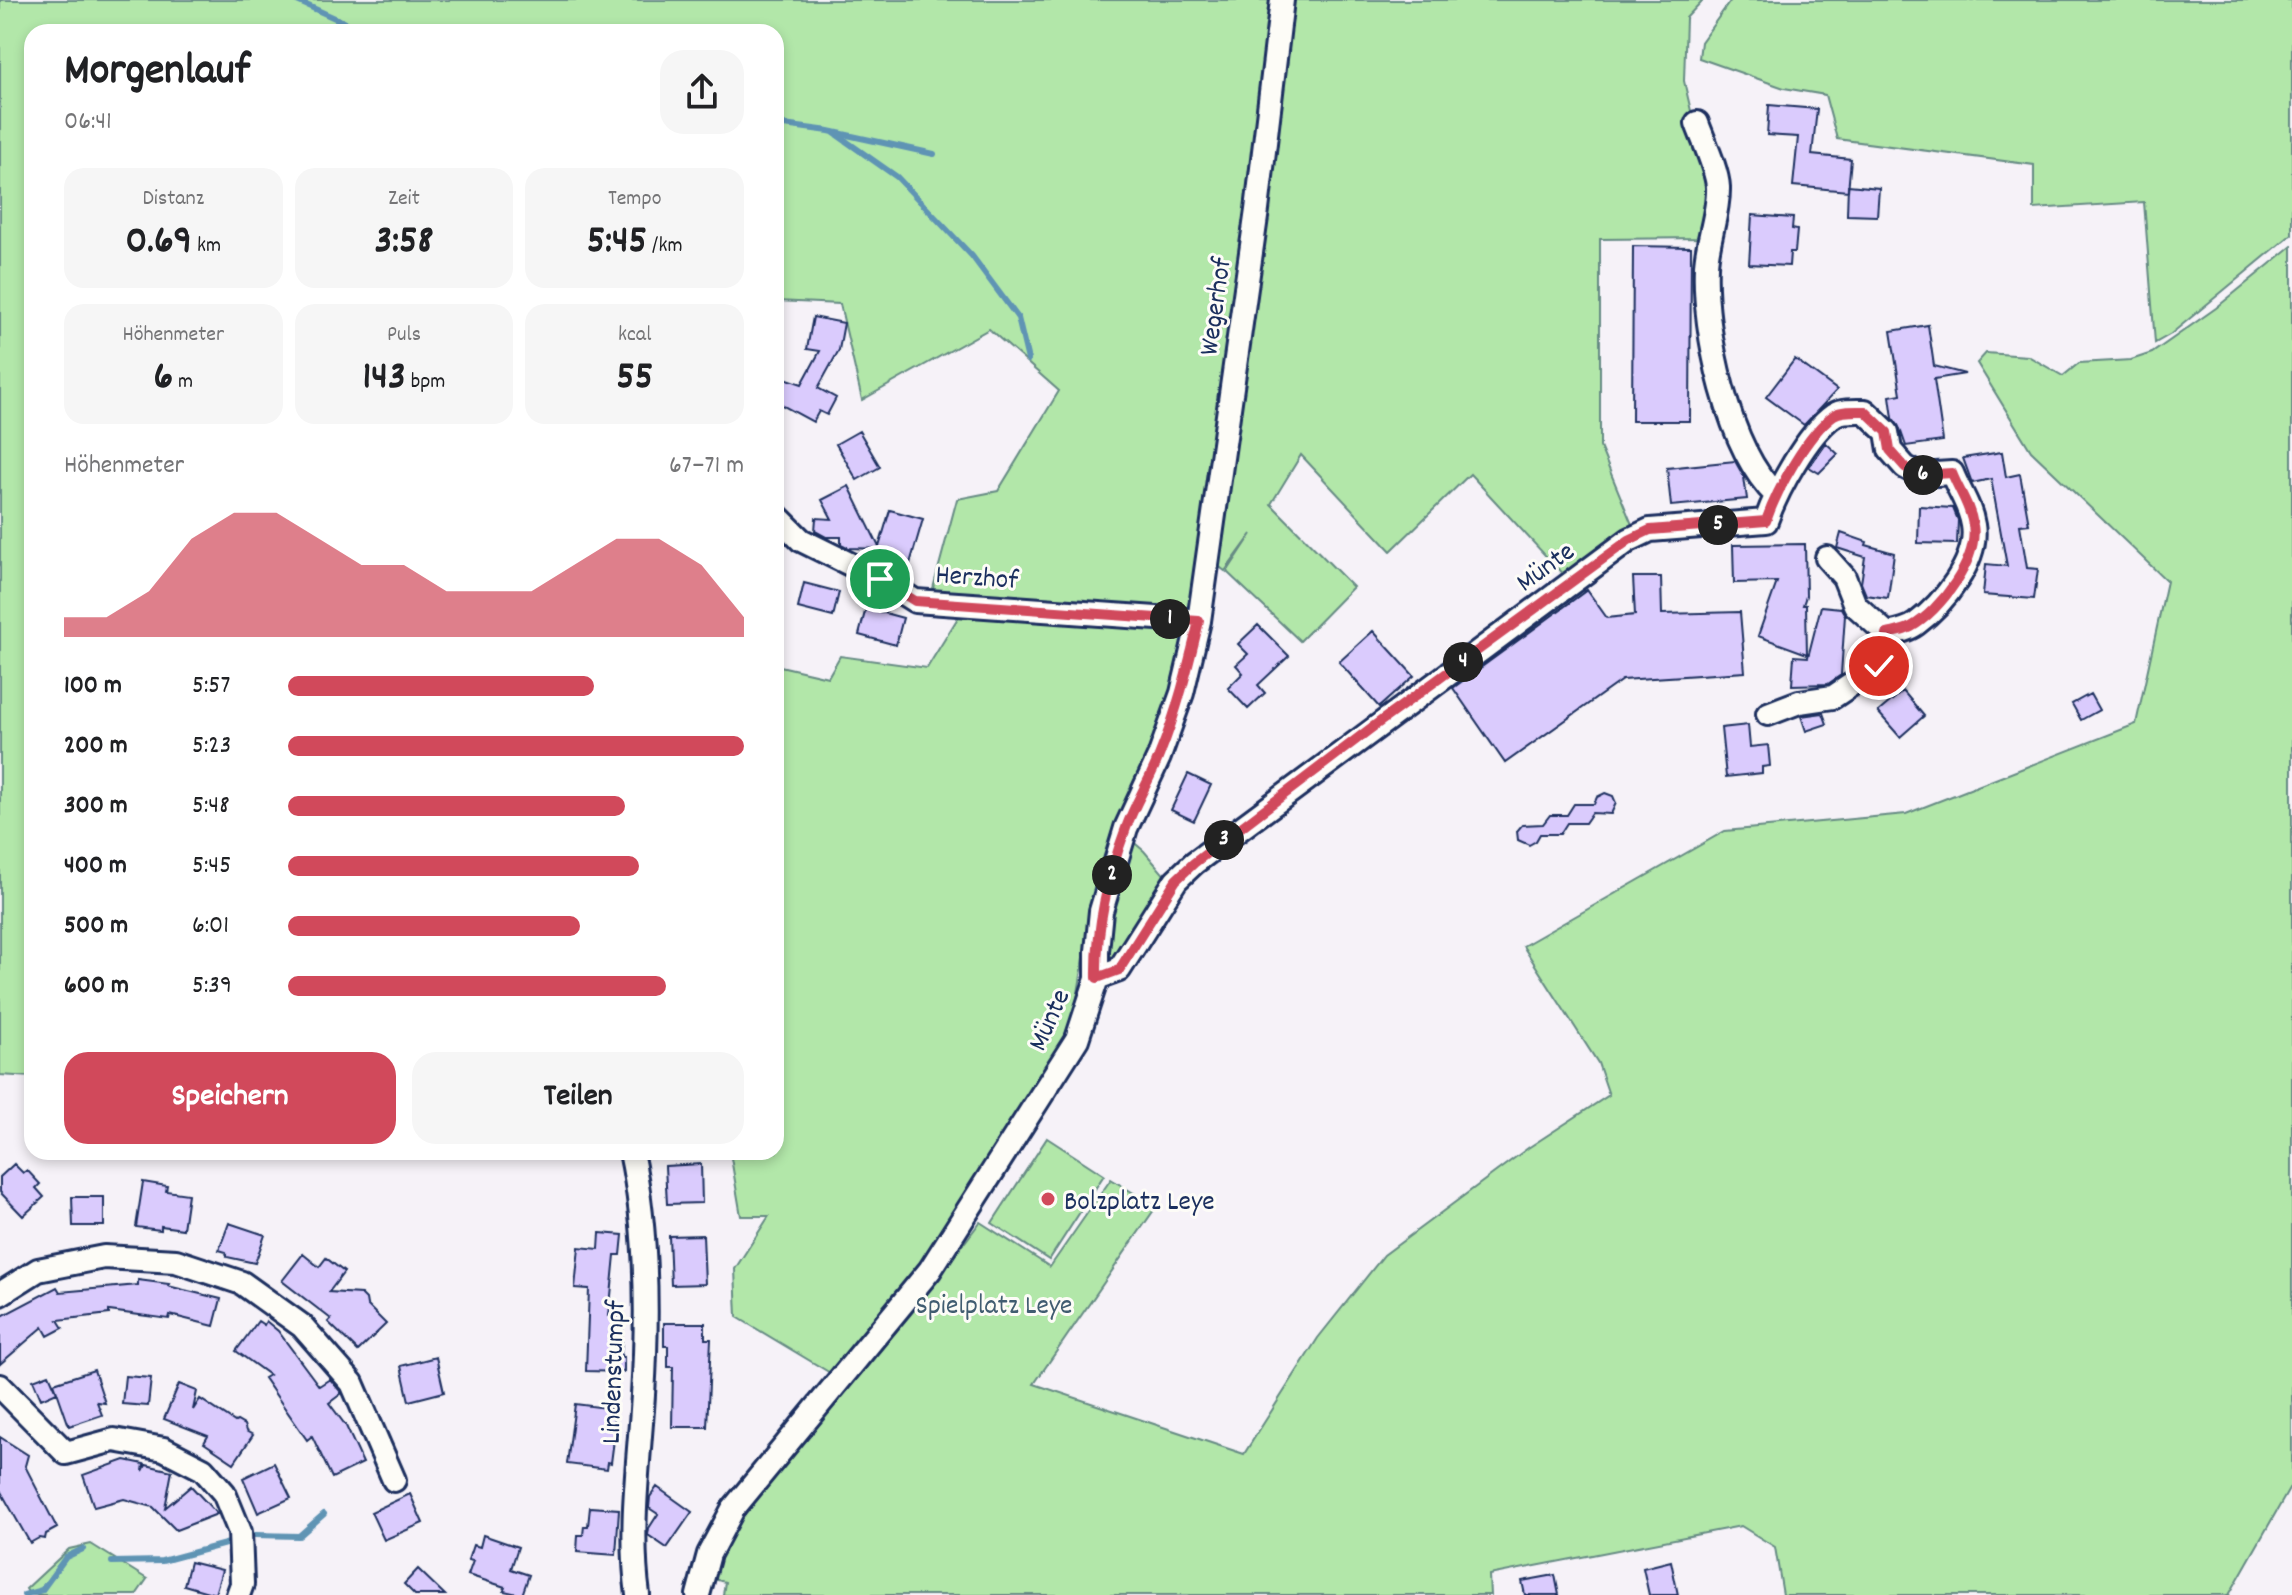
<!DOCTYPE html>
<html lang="de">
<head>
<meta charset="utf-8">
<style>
  :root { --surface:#fff; --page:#f6f6f6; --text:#202124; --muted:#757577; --accent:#d1495b }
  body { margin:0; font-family:Dekko,sans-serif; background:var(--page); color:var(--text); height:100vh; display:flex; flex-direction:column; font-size:30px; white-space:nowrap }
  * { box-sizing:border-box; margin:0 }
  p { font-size:26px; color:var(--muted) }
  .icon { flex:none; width:44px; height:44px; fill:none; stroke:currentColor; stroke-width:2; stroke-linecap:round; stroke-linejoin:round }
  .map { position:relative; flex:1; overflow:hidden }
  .panel { position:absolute; left:24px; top:24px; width:760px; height:1136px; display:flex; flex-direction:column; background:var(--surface); border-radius:24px; box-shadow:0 4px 12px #0003 }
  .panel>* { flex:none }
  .pin { position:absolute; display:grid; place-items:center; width:68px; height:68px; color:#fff; margin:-34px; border:4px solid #fff; border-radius:50%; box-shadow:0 2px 8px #0007 }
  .km { position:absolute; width:40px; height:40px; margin:-20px; border-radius:50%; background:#222; color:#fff; font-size:22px; line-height:40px; text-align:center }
  .round { display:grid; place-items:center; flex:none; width:84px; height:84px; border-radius:24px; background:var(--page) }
  .summary { display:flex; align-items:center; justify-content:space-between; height:136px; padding:0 40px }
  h1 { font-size:44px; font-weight:700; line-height:60px }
  .metrics { display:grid; grid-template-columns:repeat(3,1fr); gap:12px; height:136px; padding:8px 40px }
  .metrics div { display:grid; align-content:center; border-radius:20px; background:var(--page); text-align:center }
  .metrics b { font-size:40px; font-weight:700 }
  .metrics small { font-size:22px; font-weight:400 }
  .metrics p { font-size:22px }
  .chart { height:224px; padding:16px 40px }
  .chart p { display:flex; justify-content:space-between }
  .chart svg { width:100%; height:144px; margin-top:8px; fill:var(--accent); opacity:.7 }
  .button { display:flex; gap:16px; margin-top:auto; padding:16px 40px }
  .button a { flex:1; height:92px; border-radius:24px; background:var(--accent); color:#fff; font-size:32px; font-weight:700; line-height:92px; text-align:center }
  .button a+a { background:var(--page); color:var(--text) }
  ul { padding:0 40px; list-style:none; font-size:26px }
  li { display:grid; grid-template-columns:128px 96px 1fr; align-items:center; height:60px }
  li i { height:20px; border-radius:10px; background:var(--accent) }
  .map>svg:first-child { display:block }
</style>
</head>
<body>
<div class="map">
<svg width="2292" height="1595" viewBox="0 0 2292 1595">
  <rect width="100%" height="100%" fill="#f6f2f8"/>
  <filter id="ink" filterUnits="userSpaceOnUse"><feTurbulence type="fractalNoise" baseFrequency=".0125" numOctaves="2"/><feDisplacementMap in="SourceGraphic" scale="16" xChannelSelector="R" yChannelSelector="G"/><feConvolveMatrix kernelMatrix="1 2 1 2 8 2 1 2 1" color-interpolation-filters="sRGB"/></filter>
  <g filter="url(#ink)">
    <path fill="#b2e7a9" stroke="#668b84" stroke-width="2" d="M0,0H1272L1252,173L1192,601L1164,721L1105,858L1089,928L1075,1011L1058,1051L918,1272L832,1374L737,1317L735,1269L769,1216H741L730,1152H776V665L828,677L840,656L927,668L959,616L928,607L957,499L998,491L1059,391L989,329L862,400L840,304L776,301V32H32V1077L0,1075Z
      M1291,0H1703L1686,18L1684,81L1709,188L1705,238L1600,239V447L1633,527L1568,580L1470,474L1391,551L1301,455L1271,504L1353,587L1300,641L1227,572L1252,534L1225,571L1213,562Z
      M1731,0H2292V234L2171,334L2155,343L2144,202L2034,209V165L1837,139L1825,95L1784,88L1699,58L1701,42Z
      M2292,246V1484L2229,1595H1783L1775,1547L1741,1526L1489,1575L1490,1595H723L725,1582L710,1578L721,1547L769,1482L911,1314L980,1222L1050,1267L1111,1179L1156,1207L1034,1384L1244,1454L1318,1338L1384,1255L1528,1148L1609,1095L1598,1063L1523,946L1725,831L1906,814L2136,724L2167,581L2031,451L1977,363L1986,353L2028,356L2063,376L2079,363L2131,360L2152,353L2216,308Z
      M1130,839L1144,851L1167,878L1121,959L1106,958L1107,929Z
      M1047,1138L1104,1175L1049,1260L992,1223Z
      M91,1544L147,1579L136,1595H30L26,1589L69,1549Z"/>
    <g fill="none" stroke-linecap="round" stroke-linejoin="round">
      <path stroke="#5f94b4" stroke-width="6" d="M295,0L357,28L372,25L392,32
        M776,124L829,131L934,154
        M833,132L897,177L972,256L1018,318L1028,360
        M255,1535L299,1536L324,1514
        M112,1562L162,1561L229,1543
        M24,1595L42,1590L66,1557L83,1549"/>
    </g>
    <path fill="#dacbfd" stroke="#1b2f5e" stroke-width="2" d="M1769,105L1817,109L1812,155L1851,159L1848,191L1793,186L1798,137L1767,135Z
      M1848,185L1879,188L1877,216L1847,215Z
      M1752,215L1793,218L1792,229L1797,230L1795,252H1790L1789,266L1749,264Z
      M1633,246L1691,247L1690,421H1632Z
      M813,317L844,323L839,350L818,388L836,398L827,415L819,411L813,422L776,402V375L802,384L820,351L807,349Z
      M1928,325L1934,366L1965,374L1934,379L1943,441L1906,446L1900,429L1893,418L1890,396L1901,394L1891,331Z
      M1795,359L1837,390L1804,425L1766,397Z
      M859,431L880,467L857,480L836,444Z
      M1826,443L1838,454L1819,473L1809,467Z
      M2002,452L2006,477L2020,474L2029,524L2020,525L2027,568L2038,569L2034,599L1983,595L1986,564L2007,566L1991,479L1972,483L1963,458Z
      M1735,461L1744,477L1747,499L1671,506L1667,468Z
      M849,486L879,547L890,510L923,519L907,574L875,561L879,549L849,548L841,544V537H826L815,531L816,518L832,519L822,500Z
      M1919,506L1953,508L1958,520L1957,544L1918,543Z
      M1841,533L1867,542L1866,545L1894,553L1888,598L1866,595L1861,583L1865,557L1837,548Z
      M1805,544L1806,596L1803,605H1806L1807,654L1758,636L1777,582L1734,583L1733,545Z
      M1633,577H1661L1662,614L1740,612L1745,672L1622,680L1505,763L1453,688L1587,590L1607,618L1635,615Z
      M804,583L839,592L833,617L798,608Z
      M1821,606L1841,608L1845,615L1841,675L1828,684L1792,685L1794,656L1808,657Z
      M866,608L903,618L896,645L859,635Z
      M1258,625L1289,656L1258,685L1265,693L1248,709L1228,688L1243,673L1236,665L1248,654L1238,644Z
      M1373,631L1414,676L1379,707L1339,662Z
      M1903,691L1924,716L1900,737L1878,712Z
      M2090,694L2099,710L2081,720L2072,704Z
      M1823,713L1827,724L1806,731L1801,716Z
      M1748,725L1750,747L1768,745L1770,766L1762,767V773L1726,777L1721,728Z
      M1188,774L1211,785L1194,821L1171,810Z
      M1605,793L1613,796L1616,803L1611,814L1592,813L1585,823H1567L1560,834H1540L1536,841L1529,845L1518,840L1517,831L1522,825L1543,824L1550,815H1567L1574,804H1594L1597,797Z
      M14,1164L23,1173L27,1170L40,1184L36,1188L44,1197L23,1216L0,1192V1177Z
      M701,1164L702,1203L667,1204L665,1166Z
      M143,1182L167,1186L166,1191L188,1194L183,1229L161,1226V1230L136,1227Z
      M72,1197H104V1226H73Z
      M229,1223L265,1235L255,1263L227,1257L226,1252L219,1250Z
      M600,1233L623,1235L621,1255H615L609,1316H623L621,1357H624V1372L586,1371L589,1289L575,1288L579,1247L599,1249Z
      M703,1235L705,1284L671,1285L669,1236Z
      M303,1254L319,1267L326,1258L344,1272L329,1292L361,1294L366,1299L367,1305L386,1324L358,1351L328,1322L331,1319L282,1281Z
      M138,1280L169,1284L168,1286L221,1299L214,1326L170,1315L169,1319L109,1311V1314L58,1320L63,1328L48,1336L43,1327L0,1364V1317L57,1287L60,1292L138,1285Z
      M258,1321L264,1325L266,1321L278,1331L319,1386L330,1379L340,1391L341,1394L329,1403L346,1426L363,1463L332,1478L312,1436L307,1440L264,1378L269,1375L236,1351Z
      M664,1323H705V1339H711L707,1427H672L673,1367H668V1346H664Z
      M436,1357L444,1392L409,1401L401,1366Z
      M94,1370L105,1403L97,1402L102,1415L69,1426L54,1383Z
      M49,1374L57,1392L41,1399L33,1380Z
      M125,1376L151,1378L148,1406L122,1404Z
      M179,1384L197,1391L193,1410L200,1399L235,1422L237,1421L244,1425L246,1431L253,1435L234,1463L204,1443L208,1436L164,1419Z
      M575,1404L615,1409L613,1424H616L611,1463L608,1462L607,1469L567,1464Z
      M0,1437L28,1455L25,1466L57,1528L46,1534L45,1539L39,1538L30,1543L0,1490Z
      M125,1460L144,1464L143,1471L146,1465L172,1471L165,1508L191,1486L217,1514L176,1530L153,1507L124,1499L94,1507L83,1475Z
      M274,1463L291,1498L258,1513L243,1478Z
      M657,1487L692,1512L667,1548L648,1535L649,1528L658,1514L649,1508L650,1497Z
      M410,1494L423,1523L384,1540L371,1512Z
      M590,1507L619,1509L616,1555L577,1552L578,1535H583L584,1526H588Z
      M483,1535L518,1547L511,1569L529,1575L522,1595L504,1591L505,1587L468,1575L473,1561L468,1560L473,1545L480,1547Z
      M1671,1561L1678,1595H1649L1643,1568Z
      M190,1562L222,1570L215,1594L184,1585Z
      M418,1569L445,1595H415L404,1584Z
      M1555,1575L1559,1595H1525L1522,1581Z"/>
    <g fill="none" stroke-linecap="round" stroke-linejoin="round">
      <g stroke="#1b2f5e" stroke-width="28">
        <path id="street" d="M1697,123C1703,140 1717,169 1718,187C1719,213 1707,240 1706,266C1703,331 1728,449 1776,495
          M776,515L801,540L880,579L915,601L1199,621
          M1768,714L1799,702L1833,697L1879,666L1884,659L1887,634
          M1097,978L1119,970L1176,880L1194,863L1629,540L1650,530L1766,521C1777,490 1807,434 1834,415C1842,410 1856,411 1865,411L1887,432L1890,450L1905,467L1920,475L1952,473C1959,491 1970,505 1973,525C1979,560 1943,604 1916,624C1908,630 1897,632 1887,634L1855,605L1844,577L1827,558
          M631,1152C648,1230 648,1315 643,1395C639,1461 629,1529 638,1595
          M0,1294L38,1270L104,1257L176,1261L242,1283L302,1326L352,1383L394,1480
          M0,1386L66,1453L114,1440L164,1449L203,1469L224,1493L240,1532L242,1584L238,1595
          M698,1595L709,1554L733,1509L930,1270L1077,1039L1097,978V951L1101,911L1126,828L1159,757L1182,693L1199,621L1257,210L1282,0"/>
      </g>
      <use href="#street" stroke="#fdfcf7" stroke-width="22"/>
    </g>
  </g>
  <g fill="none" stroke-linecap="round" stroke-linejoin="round" filter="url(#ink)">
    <g stroke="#fff" stroke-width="16">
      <path id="route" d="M880,579L915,601L1199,621C1188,667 1177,712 1159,756C1150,780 1135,803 1126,828C1108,876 1096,927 1097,978L1119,970L1176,880L1194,863L1370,729L1629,540L1650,530L1766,521C1777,490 1807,434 1834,415C1842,410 1856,411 1865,411L1887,432L1890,450L1905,467L1920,475L1952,473C1959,491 1970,505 1973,525C1979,559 1940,611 1911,627C1904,631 1895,632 1887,634L1884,659L1879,666"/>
    </g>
    <use href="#route" stroke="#d1495b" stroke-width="10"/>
  </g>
  <circle fill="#d1495b" stroke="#fdfcf7" stroke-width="3" cx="1048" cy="1199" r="8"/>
  <g text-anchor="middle" stroke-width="6" stroke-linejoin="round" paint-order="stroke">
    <g font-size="28" fill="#1b2f5e" stroke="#fdfcf7">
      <text transform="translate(1213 306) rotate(-82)" y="10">Wegerhof</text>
      <text transform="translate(1544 565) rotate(-36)" y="10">Münte</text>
      <text transform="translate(977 575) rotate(4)" y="10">Herzhof</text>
      <text transform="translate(1047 1019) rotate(-66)" y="10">Münte</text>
      <text transform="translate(611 1372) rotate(-88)" y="10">Lindenstumpf</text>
    </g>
    <g font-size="28" fill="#1b2f5e" stroke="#fdfcf7" text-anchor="start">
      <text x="1064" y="1209">Bolzplatz Leye</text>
    </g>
    <g font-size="28" fill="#415d71" stroke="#fdfcf7">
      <text x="994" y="1313">Spielplatz Leye</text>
    </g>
  </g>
</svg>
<div class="pin" style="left:880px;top:579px;background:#1e9e55"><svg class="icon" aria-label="arrive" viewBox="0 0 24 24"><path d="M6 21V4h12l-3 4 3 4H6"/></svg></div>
<div class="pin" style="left:1879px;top:666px;background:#d93025"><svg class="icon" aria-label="check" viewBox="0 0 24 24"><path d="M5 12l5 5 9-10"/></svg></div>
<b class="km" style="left:1170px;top:619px">1</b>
<b class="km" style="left:1112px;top:875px">2</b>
<b class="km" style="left:1224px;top:840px">3</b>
<b class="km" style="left:1463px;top:662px">4</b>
<b class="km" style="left:1718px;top:525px">5</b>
<b class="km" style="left:1923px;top:475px">6</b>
<section class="panel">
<div class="summary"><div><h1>Morgenlauf</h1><p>06:41</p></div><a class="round"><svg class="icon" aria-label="share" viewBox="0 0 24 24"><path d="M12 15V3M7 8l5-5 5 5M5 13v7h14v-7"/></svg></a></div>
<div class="metrics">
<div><p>Distanz</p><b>0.69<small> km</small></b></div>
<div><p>Zeit</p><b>3:58</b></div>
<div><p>Tempo</p><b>5:45<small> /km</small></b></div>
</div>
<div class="metrics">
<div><p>Höhenmeter</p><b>6<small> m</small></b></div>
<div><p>Puls</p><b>143<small> bpm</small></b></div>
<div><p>kcal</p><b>55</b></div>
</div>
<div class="chart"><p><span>Höhenmeter</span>67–71 m</p>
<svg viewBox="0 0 160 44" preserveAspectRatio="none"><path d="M0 44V38L10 38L20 30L30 14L40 6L50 6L60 14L70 22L80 22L90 30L100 30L110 30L120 22L130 14L140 14L150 22L160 38V44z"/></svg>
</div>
<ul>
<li><b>100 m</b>5:57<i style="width:67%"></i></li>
<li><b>200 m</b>5:23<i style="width:100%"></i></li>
<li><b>300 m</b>5:48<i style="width:74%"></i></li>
<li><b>400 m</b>5:45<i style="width:77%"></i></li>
<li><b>500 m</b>6:01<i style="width:64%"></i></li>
<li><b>600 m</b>5:39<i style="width:83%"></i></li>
</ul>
<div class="button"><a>Speichern</a><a>Teilen</a></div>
</section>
</div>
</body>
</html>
